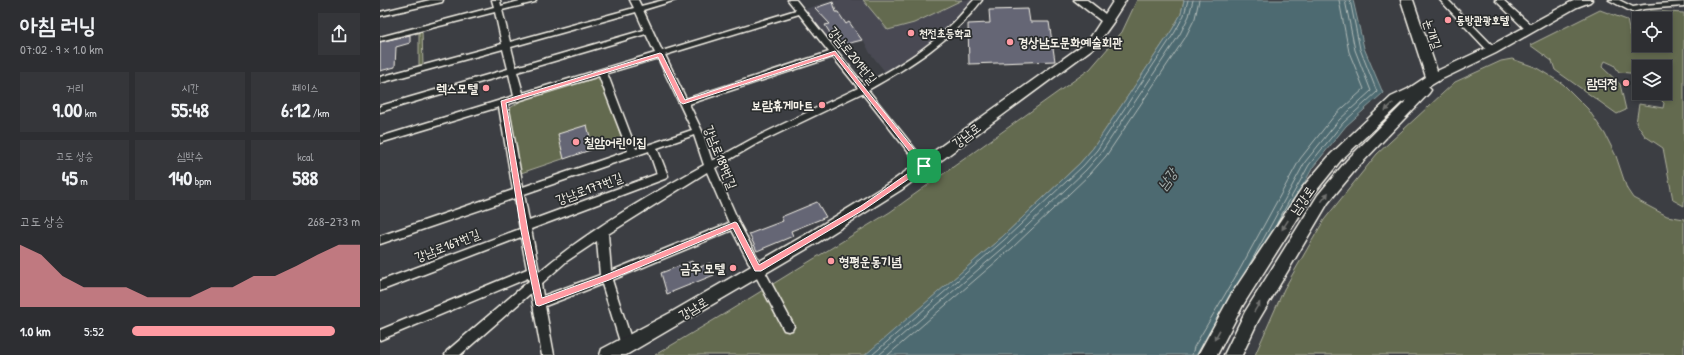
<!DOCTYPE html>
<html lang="ko">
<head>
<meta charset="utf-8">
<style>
  :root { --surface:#2d2e32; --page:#35363a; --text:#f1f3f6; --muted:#a7a8ac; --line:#484a4d; --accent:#ff9aa2 }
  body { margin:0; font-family:"Patrick Hand","Poor Story",sans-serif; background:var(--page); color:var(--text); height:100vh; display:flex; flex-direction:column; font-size:15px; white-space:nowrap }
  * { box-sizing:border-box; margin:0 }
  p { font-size:13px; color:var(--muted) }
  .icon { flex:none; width:22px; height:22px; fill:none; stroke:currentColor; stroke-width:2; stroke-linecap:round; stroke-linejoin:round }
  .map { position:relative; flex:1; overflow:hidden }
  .side { display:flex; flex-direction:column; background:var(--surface); width:380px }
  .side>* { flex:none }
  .buttons { position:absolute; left:1252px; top:12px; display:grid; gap:8px }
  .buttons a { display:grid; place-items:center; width:40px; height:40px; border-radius:0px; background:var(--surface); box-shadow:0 2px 6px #0003,0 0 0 1px var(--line); font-size:20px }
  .pin { position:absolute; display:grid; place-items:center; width:34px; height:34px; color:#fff; margin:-17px; border-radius:8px; box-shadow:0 2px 6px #0006 }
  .round { display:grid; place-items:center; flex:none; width:42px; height:42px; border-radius:0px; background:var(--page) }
  .head { display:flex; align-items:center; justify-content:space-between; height:68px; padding:0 20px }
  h1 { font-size:22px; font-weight:700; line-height:30px }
  .metrics { display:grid; grid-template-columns:repeat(3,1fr); gap:6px; height:68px; padding:4px 20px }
  .metrics div { display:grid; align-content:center; border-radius:0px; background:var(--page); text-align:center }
  .metrics b { font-size:20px; font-weight:700 }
  .metrics small { font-size:11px; font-weight:400 }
  .metrics p { font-size:11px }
  .chart { height:112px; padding:8px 20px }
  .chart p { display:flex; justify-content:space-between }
  .chart svg { width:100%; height:72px; margin-top:4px; fill:var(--accent); opacity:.7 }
  ul { padding:0 20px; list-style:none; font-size:13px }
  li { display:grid; grid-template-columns:64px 48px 1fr; align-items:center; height:30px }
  li i { height:10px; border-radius:5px; background:var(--accent) }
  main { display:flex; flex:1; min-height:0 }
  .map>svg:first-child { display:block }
</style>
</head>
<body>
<main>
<section class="side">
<div class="head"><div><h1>아침 러닝</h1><p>07:02 · 9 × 1.0 km</p></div><a class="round"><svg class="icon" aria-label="share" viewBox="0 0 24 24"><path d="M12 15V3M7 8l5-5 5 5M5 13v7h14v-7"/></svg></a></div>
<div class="metrics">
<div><p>거리</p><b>9.00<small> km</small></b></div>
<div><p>시간</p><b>55:48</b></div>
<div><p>페이스</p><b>6:12<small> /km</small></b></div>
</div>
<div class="metrics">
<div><p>고도 상승</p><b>45<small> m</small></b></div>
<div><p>심박수</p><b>140<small> bpm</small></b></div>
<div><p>kcal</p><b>588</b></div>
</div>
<div class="chart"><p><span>고도 상승</span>268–273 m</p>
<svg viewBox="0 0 160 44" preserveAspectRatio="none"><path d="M0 44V6L10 12L20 25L30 32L40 32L50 32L60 38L70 38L80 38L90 32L100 32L110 25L120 25L130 19L140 12L150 6L160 6V44z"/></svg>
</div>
<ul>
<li><b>1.0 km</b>5:52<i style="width:89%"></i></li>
</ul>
</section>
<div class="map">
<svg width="1304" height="355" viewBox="0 0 1304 355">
  <rect width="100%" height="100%" fill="#3c3e43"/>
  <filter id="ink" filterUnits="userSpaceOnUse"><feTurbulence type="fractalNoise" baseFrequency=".025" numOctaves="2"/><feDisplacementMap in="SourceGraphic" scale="8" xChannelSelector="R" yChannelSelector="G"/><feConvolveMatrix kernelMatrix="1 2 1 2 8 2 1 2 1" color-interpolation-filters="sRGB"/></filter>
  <g filter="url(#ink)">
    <path fill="#484a52" d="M454,0H594L571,24L548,44L506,73L490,53L484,41L454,48L425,9Z"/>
    <path fill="#646a50" stroke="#acae9c" d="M483,0H582L534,23L508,30Z
      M757,0H804L801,14L792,30L713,148L700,163L622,237L488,353L485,355H275L344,314L510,212L710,69L742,32Z
      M1220,10L1247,20L1250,34L1261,47L1269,45H1285V19H1265L1270,11L1304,13V206L1293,200L1283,148L1265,136L1256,123L1259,104L1283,108L1284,103L1274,93H1285V67H1259V74L1239,72L1234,65L1225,61L1222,67L1240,84L1246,110L1237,114L1175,70L1172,61L1150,45Z
      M42,30L43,66L0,78V76L39,66V33L35,34V32Z
      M1132,59L1155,67L1183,84L1208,109L1225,134L1236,156L1247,189L1253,198L1287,216L1304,219V355H875L904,289L944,220L997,154L1075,82L1121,61Z
      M221,75L242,139L141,173L127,110L147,97Z"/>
    <path fill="#4d6a71" stroke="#90a0a1" d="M804,0H973L984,48L1003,93L966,126L933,167L873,277L827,355H485L622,237L700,163L713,148L792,30L801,14Z"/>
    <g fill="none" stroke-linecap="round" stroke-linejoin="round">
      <path stroke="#b1bbb8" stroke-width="1" d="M897,223L929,165L963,123L997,92L980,49L970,0
        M865,273L925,162L959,120L991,91L975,50L965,0
        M492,355L624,240L703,166L717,150L795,32L804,15L808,0
        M499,355L628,244L706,170L721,153L800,34L809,16L813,0
        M508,355L632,248L710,174L726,156L805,38L815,18L819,0
        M812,355L814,347L860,269L920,159L954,116L984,89L969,52L959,0"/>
    </g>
    <path fill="#656675" stroke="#f4f1e8" d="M453,2L456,12H458L466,24L469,22L482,40L458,46L445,25L450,24L435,8Z
      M648,9L650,22H669L675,61L589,64L588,24L610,23L609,10Z
      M30,35V43L16,47L15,67L0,71V42Z
      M207,125L213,149L184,159L178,134Z
      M437,202L446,217L411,231L413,236L377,251L369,234L403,221L401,217Z
      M312,261L315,269L330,263L334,275L287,294L281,273Z"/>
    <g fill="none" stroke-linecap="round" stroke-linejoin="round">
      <g stroke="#f4f1e8" stroke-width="3">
        <path id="street" d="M50,0H63L62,2L0,16V12Z
          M112,0H120L121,6L143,0H156L155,2L122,10L130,42L254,8L250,0H258L261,6L284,0H296L263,10L282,51L416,10L408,0H416L484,85C515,68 546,50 571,25C579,18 586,8 594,0H602C571,41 532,65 488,90L547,164L549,166L547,168H541L482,93L378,143L335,168L360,225L414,326L412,330L408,331L404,330L352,230L232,280L253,345L251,349L247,350L243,349L241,345L222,284L165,306L174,355H162L151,293L80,355H65L67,351L149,281L148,278L0,340V330L147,269L141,237L0,291V281L140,229L135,198L0,244V236L133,190L119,107L0,143V137L134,96L129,74L0,112V106L128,69L123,49L0,83V77L122,44L115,12L0,41V37L114,7ZM256,12L264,30L136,67L131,47ZM419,14L449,52L306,99L285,55ZM266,34L275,53L143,93L137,72ZM453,57L478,88L372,139L332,161L322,131L309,104ZM278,58L312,130L256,149L227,73ZM219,76L248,151L143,187L128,104ZM314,135L324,165C268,196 207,231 159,272L151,229L287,178L288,176L277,148ZM269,151L277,174L149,221L144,194ZM327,172L349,223L231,271L228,234ZM217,241L220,275L163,296L161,284L187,261Z
          M1060,0H1068L1115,48V52H1109Z
          M1115,0H1123L1153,27V31H1147Z
          M1229,0H1239L1253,7L1264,5L1304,2V6L1264,9L1252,12Z"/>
      </g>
      <g stroke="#f4f1e8" stroke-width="3">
        <path id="secondary" d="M694,0H707L725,14L734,0H746L733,20L734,21L716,46L521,190L437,243L246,355H220L222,349L290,313L425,235L511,182L708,41L721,21Z
          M1021,0H1033L1057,71L1108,47L1189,3L1196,0H1212L1210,2L1197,7L1116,53L1058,81L1048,87L1051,90L1049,93L977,168L948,203L878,321L862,355H844L865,312L938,195L967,160L1027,100L1021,103L961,160L932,196L863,305L837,355H818L851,295L922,188L951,154L1011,97L1028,89L1046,77Z"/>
      </g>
      <use href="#street" fill="#2a2d2e" fill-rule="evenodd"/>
      <use href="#secondary" fill="#2a2d2e" fill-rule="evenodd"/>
    </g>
    <defs><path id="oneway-solid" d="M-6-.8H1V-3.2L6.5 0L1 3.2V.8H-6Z"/></defs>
    <g fill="#71726f">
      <use href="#oneway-solid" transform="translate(1009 107) rotate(136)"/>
      <use href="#oneway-solid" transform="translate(945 197) rotate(-53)"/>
      <use href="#oneway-solid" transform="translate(905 225) rotate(123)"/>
      <use href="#oneway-solid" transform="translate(877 307) rotate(-59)"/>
      <use href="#oneway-solid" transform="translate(837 335) rotate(119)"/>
    </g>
  </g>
  <path fill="#ff9aa2" stroke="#fff" fill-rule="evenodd" d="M455,51L546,164V167L485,209L381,271H375L353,228L229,280L159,306L156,305L141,231L121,101L280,53L282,54L305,100ZM454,55L540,165L481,206L379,265L357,223L355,222L223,276L162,298L148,231L126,103L278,57L300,102L303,104Z"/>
  <g fill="#ff9aa2" stroke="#2a2d2e" stroke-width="1.5">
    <circle cx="1068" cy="20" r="4"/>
    <circle cx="531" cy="33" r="4"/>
    <circle cx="630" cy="42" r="4"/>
    <circle cx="1246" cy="83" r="4"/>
    <circle cx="106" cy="88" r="4"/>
    <circle cx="442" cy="105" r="4"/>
    <circle cx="196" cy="142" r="4"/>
    <circle cx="451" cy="261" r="4"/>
    <circle cx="353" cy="268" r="4"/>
  </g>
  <g text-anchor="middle" stroke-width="3.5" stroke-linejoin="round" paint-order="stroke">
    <g font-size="11" font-weight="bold" fill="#f4f1e8" stroke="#2a2d2e" text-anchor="start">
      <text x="1076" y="24">동방관광호텔</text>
      <text x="539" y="37">천전초등학교</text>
    </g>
    <g font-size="13" fill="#f4f1e8" stroke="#2a2d2e">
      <text transform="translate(1053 34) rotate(71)" y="5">논개길</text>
      <text transform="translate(473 55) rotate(51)" y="5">강남로201번길</text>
      <text transform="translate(586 135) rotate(-37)" y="5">강남로</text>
      <text transform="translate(341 157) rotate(68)" y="5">강남로189번길</text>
      <text transform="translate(209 188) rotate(-20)" y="5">강남로177번길</text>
      <text transform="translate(922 200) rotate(-55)" y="5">남강로</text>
      <text transform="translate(67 245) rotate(-21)" y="5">강남로167번길</text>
      <text transform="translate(313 308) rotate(-31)" y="5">강남로</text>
    </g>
    <g font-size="13" font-weight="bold" fill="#f4f1e8" stroke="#2a2d2e" text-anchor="end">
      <text x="638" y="47" text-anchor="start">경상남도문화예술회관</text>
      <text x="1238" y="88">람덕정</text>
      <text x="98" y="93">렉스모텔</text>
      <text x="434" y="110">보람휴게마트</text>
      <text x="204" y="147" text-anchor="start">칠암어린이집</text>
      <text x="459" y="266" text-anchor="start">형평운동기념</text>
      <text x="345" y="273">금주 모텔</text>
    </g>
    <g font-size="14" font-style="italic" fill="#a9b4b2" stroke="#2a2d2e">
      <text transform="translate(787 179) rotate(-54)" y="5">남강</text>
    </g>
  </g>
</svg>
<div class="buttons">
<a><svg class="icon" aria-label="locate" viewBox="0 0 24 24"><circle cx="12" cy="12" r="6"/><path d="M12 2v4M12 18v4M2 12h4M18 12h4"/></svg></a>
<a><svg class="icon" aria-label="layers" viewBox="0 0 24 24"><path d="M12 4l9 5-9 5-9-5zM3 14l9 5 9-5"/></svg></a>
</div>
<div class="pin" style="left:544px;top:166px;background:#1e9e55"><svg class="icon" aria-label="arrive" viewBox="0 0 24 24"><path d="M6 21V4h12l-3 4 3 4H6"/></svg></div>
</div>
</main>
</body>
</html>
